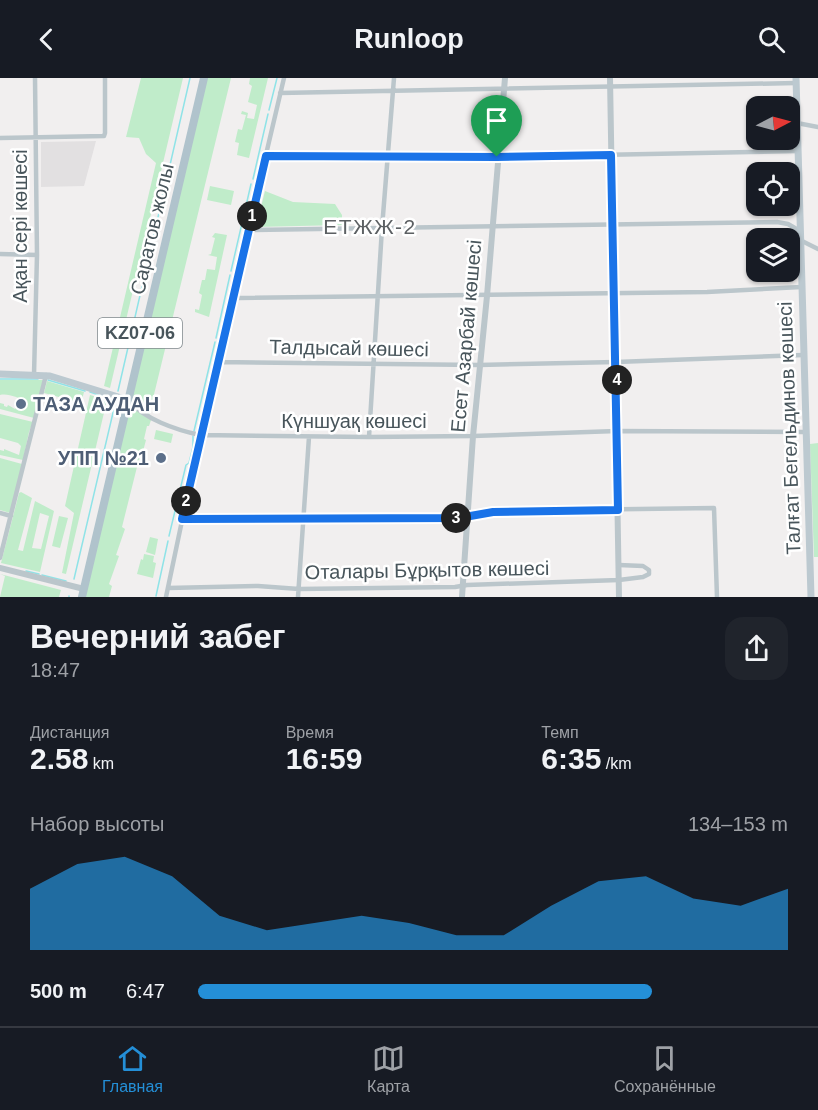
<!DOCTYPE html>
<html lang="ru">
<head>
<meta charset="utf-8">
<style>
  :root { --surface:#171b24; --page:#20242c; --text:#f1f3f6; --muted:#9ea1a6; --line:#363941; --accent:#248fd7 }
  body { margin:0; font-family:Arial,sans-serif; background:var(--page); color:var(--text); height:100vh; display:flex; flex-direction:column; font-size:22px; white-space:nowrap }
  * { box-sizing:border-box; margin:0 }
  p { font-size:20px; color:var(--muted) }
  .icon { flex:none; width:33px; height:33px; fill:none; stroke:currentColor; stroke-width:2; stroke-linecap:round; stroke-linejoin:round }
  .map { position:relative; height:519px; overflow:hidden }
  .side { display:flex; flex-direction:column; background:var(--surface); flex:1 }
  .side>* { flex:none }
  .needle { width:39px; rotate:84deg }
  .fabs { position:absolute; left:746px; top:18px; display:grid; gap:12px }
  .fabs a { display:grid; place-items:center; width:54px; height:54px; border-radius:12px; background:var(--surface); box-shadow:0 2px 4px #0004; font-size:30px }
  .pin { position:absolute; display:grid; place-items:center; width:51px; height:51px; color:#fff; margin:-62px -26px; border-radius:50% 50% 50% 0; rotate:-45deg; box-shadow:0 0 6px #0007 }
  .pin .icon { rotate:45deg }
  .km { position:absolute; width:30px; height:30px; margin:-15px; border-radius:50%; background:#222; color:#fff; font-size:16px; line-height:30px; text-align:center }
  .round { display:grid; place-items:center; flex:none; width:63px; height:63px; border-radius:18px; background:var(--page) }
  .summary { display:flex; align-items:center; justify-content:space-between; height:102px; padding:0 30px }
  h1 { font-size:33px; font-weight:600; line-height:45px }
  .stats { display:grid; grid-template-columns:repeat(3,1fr); gap:9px; height:102px; padding:6px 30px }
  .stats div { display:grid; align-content:center }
  .stats b { font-size:30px; font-weight:600 }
  .stats small { font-size:16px; font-weight:400 }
  .stats p { font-size:16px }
  .chart { height:168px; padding:12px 30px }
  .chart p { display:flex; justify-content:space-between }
  .chart svg { width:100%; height:108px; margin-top:6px; fill:var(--accent); opacity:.7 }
  ul { padding:0 30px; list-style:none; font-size:20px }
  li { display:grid; grid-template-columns:96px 72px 1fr; align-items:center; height:45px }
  li i { height:15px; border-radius:8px; background:var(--accent) }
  header { display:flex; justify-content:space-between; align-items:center; height:78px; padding:0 30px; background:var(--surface); font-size:27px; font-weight:600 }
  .menu { display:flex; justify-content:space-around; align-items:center; height:84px; border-top:2px solid var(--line); background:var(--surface); font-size:16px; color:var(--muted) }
  .menu a { display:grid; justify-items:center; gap:3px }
  .menu .current { color:var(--accent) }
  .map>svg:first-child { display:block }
</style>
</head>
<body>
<header><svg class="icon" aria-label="back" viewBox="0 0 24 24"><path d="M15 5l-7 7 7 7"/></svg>Runloop<svg class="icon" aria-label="search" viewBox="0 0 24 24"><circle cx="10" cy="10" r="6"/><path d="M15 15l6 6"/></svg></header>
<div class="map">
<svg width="818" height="519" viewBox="0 0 818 519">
  <rect width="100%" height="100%" fill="#f1efef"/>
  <path fill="#e2e0e1" d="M96,63L84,108L41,109V64Z"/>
  <path fill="#c0ecca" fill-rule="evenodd" d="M141,0H183L110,310L104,308L156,85L146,76L139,60L126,59Z
    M206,0H231L149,337L152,339L149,348H147L144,361L146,362L142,377H140L122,449L125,451L116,477L119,478L109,506L112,508L109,519H85Z
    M250,0H268L249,80L237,77L239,65L235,64L238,51L242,52L246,37L241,36L242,33L248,35L247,40L254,41L257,27L248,24L252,8L249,6Z
    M210,108L234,113L231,127L207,122Z
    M265,113L293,124L335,126L342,137V147L256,149Z
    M215,155L227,157L209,239L195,234V231L199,232L202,217L199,215L202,202H205L207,191L215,192L217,179L208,177L211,176L215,160L212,159Z
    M0,302H43L34,340L0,331V325L4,326V328L7,329L8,327L15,331L16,329L22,333L25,323C19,320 8,315 0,317Z
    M47,303L84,314L81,325L44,315Z
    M90,317L107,322L66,496L62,495L74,435L65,428Z
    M0,336L33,344L29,354L23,382L0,377V372L4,373V371L19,377L21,368L18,365L0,360Z
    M156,352L173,356L171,365L154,361Z
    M818,365V479H814L810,366Z
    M0,380L22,386L10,435L0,432Z
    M21,414L32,420L18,472L23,473L35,423L54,433L40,494L1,485L19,415ZM40,435L49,438L41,471L32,470Z
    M59,438L68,440L60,470L52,468Z
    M150,459L158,461L155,477L146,474Z
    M144,476L154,478L153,484L156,485L153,500L137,496L141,481L143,482Z
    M0,496L61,512L59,519H0L5,498Z"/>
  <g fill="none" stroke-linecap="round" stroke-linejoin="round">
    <path stroke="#8fe3e7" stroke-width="1.5" d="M269,32L277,0
      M253,101L268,36
      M231,193L251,106
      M216,260L230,197
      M0,301H38
      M48,302L85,313
      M118,313L190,0
      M90,314L108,320
      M194,353L215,264
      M169,458L186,387L189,385L193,369V358
      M26,493L39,496
      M42,497L66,503
      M74,501L116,322L111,320
      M156,518L168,463
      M69,519V518"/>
    <path stroke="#bbc6cb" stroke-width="4.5" d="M280,15L796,5
      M797,45L818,49
      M0,60L104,58L105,55V0
      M266,78L497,79L798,73
      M248,152L777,144L788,146L800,153
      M800,162L818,171
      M0,176L37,177
      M231,223L238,220L707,214L801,209
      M218,284L479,287L616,284L803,277
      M34,297L37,177L35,0
      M128,322C144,341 176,352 200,357L369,359L473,358L617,353L806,354
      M369,359L382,150L394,0
      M0,435L11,438
      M182,441L463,440L480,435L493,433L714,430L717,519
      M0,480L46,297
      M168,510L258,508L299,511L455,509L467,507L619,502L643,499L649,496V492L643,488L619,487
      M166,519L200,357L284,0
      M298,519L309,359"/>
    <path stroke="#bbc6cb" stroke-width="6" d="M610,0L619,519
      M0,490L84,511
      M462,519L473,358L487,218L505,0"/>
    <path stroke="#bcc9d0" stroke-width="7" d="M796,0L811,519
      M0,296L50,298L128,322"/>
    <path stroke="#b0c3cc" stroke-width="8" d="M82,519L204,0"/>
  </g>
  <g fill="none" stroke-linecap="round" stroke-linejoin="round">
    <g stroke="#fff" stroke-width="12">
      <path id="route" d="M611,77L618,432L493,434L459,440L182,441L266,78L497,79Z"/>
    </g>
    <use href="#route" stroke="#1a73e8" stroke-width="8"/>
  </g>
  <g fill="#5c6f8a" stroke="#fff" stroke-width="2">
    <circle cx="21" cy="326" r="6"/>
    <circle cx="161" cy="380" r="6"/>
  </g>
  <g text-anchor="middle" stroke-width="5" stroke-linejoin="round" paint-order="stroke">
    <rect fill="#fff" stroke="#7f888c" stroke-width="1.5" x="98" y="240" width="84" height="30" rx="4.5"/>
    <g font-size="18" font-weight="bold" fill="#48555b">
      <text x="140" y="261">KZ07-06</text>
    </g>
    <g font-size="20" fill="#48555b" stroke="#fff">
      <text transform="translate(20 148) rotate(-90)" y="7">Ақан сері көшесі</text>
      <text transform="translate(152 151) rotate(-77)" y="7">Саратов жолы</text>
      <text transform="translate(466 258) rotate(-85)" y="7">Есет Азарбай көшесі</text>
      <text transform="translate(349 270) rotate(1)" y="7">Талдысай көшесі</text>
      <text x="354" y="350">Күншуақ көшесі</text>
      <text transform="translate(789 350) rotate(-92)" y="7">Талғат Бегельдинов көшесі</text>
      <text transform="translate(427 492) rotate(-1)" y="7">Оталары Бұрқытов көшесі</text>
    </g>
    <g font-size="20" font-weight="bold" fill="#4e5e75" stroke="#fff" text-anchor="start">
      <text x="33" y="333">ТАЗА АУДАН</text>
      <text x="149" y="387" text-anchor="end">УПП №21</text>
    </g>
    <g font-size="21" letter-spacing="1.5" fill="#5c6063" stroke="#fff">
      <text x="370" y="156">ЕТЖЖ-2</text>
    </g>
  </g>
</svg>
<div class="fabs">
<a><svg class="needle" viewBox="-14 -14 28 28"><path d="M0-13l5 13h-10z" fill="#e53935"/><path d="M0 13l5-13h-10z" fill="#9ea1a6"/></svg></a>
<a><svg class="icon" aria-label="locate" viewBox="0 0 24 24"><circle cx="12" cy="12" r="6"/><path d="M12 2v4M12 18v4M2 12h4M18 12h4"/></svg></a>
<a><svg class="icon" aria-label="layers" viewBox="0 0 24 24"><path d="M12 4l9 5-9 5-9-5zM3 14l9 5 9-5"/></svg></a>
</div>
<div class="pin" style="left:497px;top:79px;background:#1e9e55"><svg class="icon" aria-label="arrive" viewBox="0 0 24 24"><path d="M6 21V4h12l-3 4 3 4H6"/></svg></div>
<b class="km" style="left:252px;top:138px">1</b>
<b class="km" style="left:186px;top:423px">2</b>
<b class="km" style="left:456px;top:440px">3</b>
<b class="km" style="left:617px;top:302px">4</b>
</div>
<section class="side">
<div class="summary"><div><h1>Вечерний забег</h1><p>18:47</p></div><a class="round"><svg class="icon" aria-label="share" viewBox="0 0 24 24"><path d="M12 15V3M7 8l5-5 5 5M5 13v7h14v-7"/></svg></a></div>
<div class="stats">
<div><p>Дистанция</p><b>2.58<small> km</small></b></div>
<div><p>Время</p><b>16:59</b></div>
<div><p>Темп</p><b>6:35<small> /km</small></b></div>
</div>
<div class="chart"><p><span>Набор высоты</span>134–153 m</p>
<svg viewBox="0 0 160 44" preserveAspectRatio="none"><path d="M0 44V19L10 9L20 6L30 14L40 30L50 36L60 33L70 30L80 33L90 38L100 38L110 26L120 16L130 14L140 23L150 26L160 19V44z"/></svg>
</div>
<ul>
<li><b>500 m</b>6:47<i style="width:77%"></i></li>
</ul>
</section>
<nav class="menu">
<a class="current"><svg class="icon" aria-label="home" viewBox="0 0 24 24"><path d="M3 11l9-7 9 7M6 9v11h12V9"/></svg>Главная</a>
<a><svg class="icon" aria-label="map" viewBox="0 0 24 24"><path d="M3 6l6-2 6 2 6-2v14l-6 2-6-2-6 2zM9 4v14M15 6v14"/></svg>Карта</a>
<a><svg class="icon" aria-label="saved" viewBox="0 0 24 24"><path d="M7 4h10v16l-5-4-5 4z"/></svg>Сохранённые</a>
</nav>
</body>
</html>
